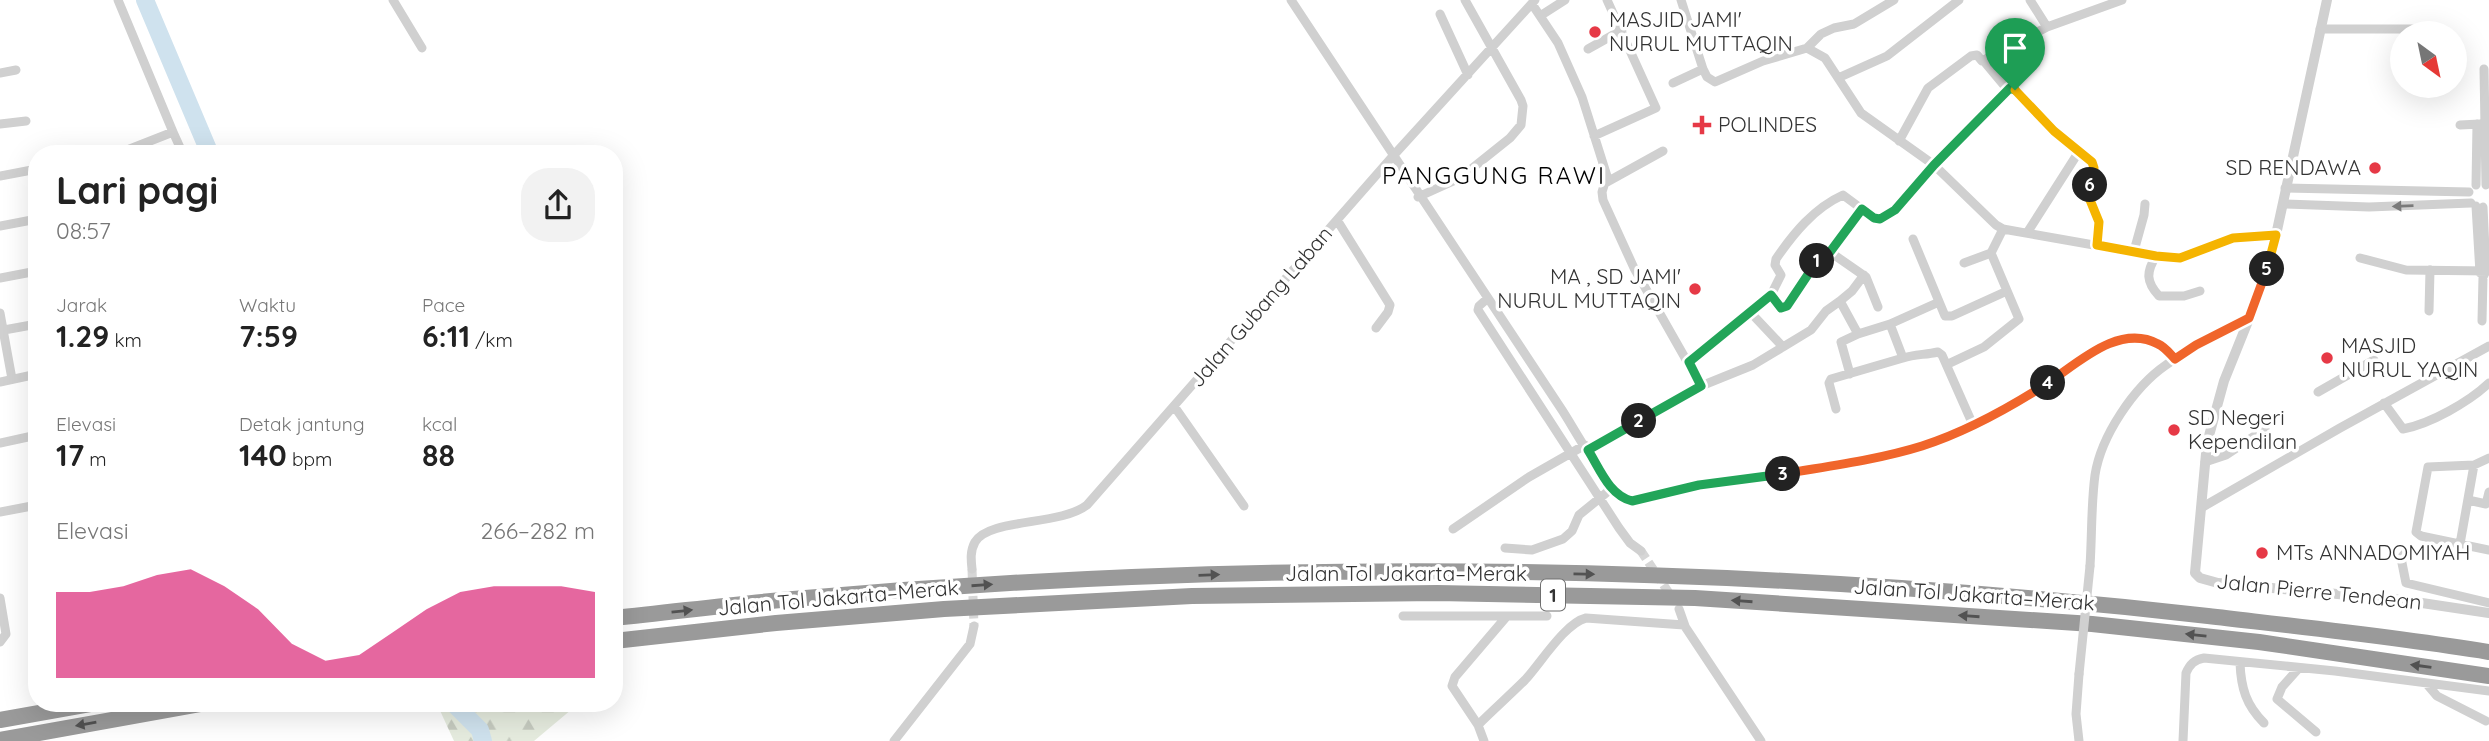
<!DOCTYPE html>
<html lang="id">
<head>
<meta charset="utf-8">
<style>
  :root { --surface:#fff; --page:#f2f2f2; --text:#222; --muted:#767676; --accent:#db2777 }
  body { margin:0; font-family:Quicksand,sans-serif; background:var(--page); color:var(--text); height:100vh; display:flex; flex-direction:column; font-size:26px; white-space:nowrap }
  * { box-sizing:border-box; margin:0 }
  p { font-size:23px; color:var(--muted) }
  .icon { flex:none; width:38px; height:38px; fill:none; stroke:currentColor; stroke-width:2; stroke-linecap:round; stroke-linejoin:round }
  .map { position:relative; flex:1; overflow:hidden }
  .drawer { position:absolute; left:28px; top:145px; width:595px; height:567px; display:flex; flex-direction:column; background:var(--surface); border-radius:28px; box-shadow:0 7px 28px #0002 }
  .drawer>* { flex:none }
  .needle { width:46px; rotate:147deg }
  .tools { position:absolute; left:2390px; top:21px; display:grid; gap:14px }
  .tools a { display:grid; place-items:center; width:77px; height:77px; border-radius:50%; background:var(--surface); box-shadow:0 7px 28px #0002; font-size:35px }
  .pin { position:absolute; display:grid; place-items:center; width:60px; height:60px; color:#fff; margin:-72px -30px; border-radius:50% 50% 50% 0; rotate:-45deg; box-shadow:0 0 7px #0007 }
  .pin .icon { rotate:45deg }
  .km { position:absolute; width:35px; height:35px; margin:-18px; border-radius:50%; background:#222; color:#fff; font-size:19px; line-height:35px; text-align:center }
  .round { display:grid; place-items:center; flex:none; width:74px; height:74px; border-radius:28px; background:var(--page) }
  .overview { display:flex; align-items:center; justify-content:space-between; height:119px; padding:0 28px }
  h1 { font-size:38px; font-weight:800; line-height:52px }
  .stats { display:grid; grid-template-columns:repeat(3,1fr); gap:10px; height:119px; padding:7px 28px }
  .stats div { display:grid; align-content:center }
  .stats b { font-size:30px; font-weight:800 }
  .stats small { font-size:19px; font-weight:400 }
  .stats p { font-size:19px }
  .chart { height:196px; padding:14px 28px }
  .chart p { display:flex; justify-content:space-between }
  .chart svg { width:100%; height:126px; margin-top:7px; fill:var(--accent); opacity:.7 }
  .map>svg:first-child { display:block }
</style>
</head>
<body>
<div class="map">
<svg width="2489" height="741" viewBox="0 0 2489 741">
  <defs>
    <pattern id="forest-firs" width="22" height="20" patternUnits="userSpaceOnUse" patternTransform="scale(1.75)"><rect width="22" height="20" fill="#e6ecdf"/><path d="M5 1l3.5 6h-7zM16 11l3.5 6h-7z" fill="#c6cbc0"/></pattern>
  </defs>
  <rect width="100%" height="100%" fill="#fff"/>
  <path fill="url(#forest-firs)" d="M437,704H578L534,741H454Z"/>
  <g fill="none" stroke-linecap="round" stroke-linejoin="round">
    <path stroke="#cfe2ee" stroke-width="18" d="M145,0L210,154
      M454,704L480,730L483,741"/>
    <path stroke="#d6d6d6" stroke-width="9" stroke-dasharray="9 4.5" stroke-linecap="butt" d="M1641,551L1673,599
      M972,569L974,626"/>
    <path stroke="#d0d0d0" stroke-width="9" d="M393,0L422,48
      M1291,0C1380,137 1471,273 1562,410C1572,425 1610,493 1622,498C1640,506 1678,489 1698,486C1714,483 1730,483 1745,480C1822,470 1901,457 1972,425C2002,412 2032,394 2060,375C2076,364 2092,349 2110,343C2138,334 2155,340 2175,359
      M1681,0L1703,69L1707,77L1715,82L1763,61L1807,48L1821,34L1834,28L1854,24L1894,0
      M2030,0L2047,27
      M1532,4L1558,43L1582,97L1607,176L1602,192L1603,200L1634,268L1701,386L1588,450
      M1440,14L1468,75
      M1540,16L1565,0
      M2320,29H2417
      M1807,48L1825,58L1861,113L1934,165L1996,225L2003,229L2156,256L2187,257L2205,248L2233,238L2276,235
      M1588,49L1622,30
      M1983,60L2008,90
      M2484,69L2486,185
      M0,73L16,70
      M1838,78L1887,56L1959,0
      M1673,83L1703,69
      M0,124L26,121
      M2460,125L2480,124
      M173,132L183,154
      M1594,136L1656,108L1607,0
      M1899,141L1928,88L1971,56L1977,55L1982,61L2047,27L2122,0
      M117,154L173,132L118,0
      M0,176L37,169
      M1607,182L1663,151
      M2476,185L2477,124
      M2285,188L2469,192
      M1418,197L1460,178L1510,138L1521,125L1523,106L1521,100L1465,0
      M2283,204L2369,207L2471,203
      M2476,206L2480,273
      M1862,209L1830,252L1866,277L1878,307
      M1337,220L1390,305L1388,312L1376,328
      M0,226L37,219
      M2027,233L2078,153
      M1913,239L1945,316H1952L2007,291
      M2134,251L2144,215L2145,204
      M2156,256C2146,272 2146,282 2159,296H2184L2200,291
      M2360,258L2406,270L2489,271
      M1964,263L1991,253
      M1864,275L1852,291L1840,301L1858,334L1890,324L1939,302
      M0,278L37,271
      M1771,295L1781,308L1787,306L1821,256L1830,252
      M1488,298L1479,306L1478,310L1619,528L1630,543L1641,551
      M2429,311L2430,270
      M0,313L12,379
      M1751,313L1783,347
      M2482,321L2483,277L2486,271L2483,207
      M1890,324L1903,358C1915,354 1925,355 1938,352L1942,355L1973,425
      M4,330L37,324
      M1689,362L1759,307L1771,295L1781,275L1775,265L1776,259C1793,234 1814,208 1843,195L1874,218L1886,217L2010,88L2054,131L2092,162L2094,168L2088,195L2099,222L2097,245
      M1948,364L1984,347L2019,319L1991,253L2003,229
      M1850,374L1841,342L1858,334
      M0,382L37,374
      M1701,386L1753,365L1811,330L1826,311L1840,301
      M2318,392L2374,360
      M2384,403L2403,429C2430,424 2469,402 2489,383
      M1174,406L1244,506
      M1836,409L1829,383L1831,379L1903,358
      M0,443L37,435
      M2489,458L2474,465L2428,467L2416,532L2421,536L2489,550
      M2205,462L2226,455L2265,429
      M2468,500L2486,504L2489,492
      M2201,508L2340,428L2489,346
      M0,512L37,505
      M1453,529L1529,477L1585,445
      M2460,544L2474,465
      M1505,548L1532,550L1563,539L1572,531L1579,515L1611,489
      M2407,551L2401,558L2406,583L2489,603
      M2090,566C2092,536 2091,505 2095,475C2101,436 2134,387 2166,365C2192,346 2221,332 2249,318
      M972,569C971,560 970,551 975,542C989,518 1060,526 1087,505L1393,156L1535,0
      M0,598L6,634L0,642
      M1679,609L1685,626
      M1403,616H1507
      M2240,663C2241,688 2246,705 2264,723
      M2299,668L2282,687L2277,699L2316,732
      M2426,683L2437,696L2486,721
      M1478,725L1452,686L1455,677L1507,616H1547
      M894,741L970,644L974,626
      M1484,741L1478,725C1493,710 1510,695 1525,680C1540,664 1565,623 1586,618L1684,625L1761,741
      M2079,741L2076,714L2079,674
      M2183,741L2186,673C2190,664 2194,660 2204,658L2335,671L2489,691"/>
    <path stroke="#d0d0d0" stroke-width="10" d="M2327,0L2276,235L2263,284L2224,381L2207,443L2195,573L2200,578L2218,583L2402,600L2489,613"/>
    <path stroke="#9a9a9a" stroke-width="16" d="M614,618C674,612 733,604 793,599C1263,557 1739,563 2208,616C2302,627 2396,637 2489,652
      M614,641L776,623L944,609L1192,596L1437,593L1695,598L2092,624L2259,642L2489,676
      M0,720L90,704
      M0,740L201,704"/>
    <path stroke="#d0d0d0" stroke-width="9" d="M2079,674L2090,566"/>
  </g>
  <defs><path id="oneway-solid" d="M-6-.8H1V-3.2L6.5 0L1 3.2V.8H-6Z" transform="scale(1.75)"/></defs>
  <use fill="#7a7a7a" href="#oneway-solid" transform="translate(2403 206) rotate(178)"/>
  <g fill="#525252">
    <use href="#oneway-solid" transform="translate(1584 574) rotate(1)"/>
    <use href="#oneway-solid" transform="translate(1209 575) rotate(-2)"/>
    <use href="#oneway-solid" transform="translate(982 585) rotate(-4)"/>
    <use href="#oneway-solid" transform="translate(1742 601) rotate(-176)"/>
    <use href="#oneway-solid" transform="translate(682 611) rotate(-6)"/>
    <use href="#oneway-solid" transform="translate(1969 616) rotate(-176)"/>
    <use href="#oneway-solid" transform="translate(2196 635) rotate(-174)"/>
    <use href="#oneway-solid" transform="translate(2421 666) rotate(-172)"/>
    <use href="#oneway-solid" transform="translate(86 724) rotate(170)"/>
  </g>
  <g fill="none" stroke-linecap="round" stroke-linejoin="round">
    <g stroke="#fff" stroke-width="14">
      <path id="split-1" d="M1817,261L1823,253L1830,252L1862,209L1874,218L1880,219L1895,210L1934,165L2008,90L2010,88L2015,90"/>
    </g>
    <g stroke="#fff" stroke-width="14">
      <path id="split-2" d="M1639,421L1701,386L1689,362L1771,295L1781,308L1787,306L1817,261"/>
    </g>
    <g stroke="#fff" stroke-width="14">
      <path id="split-3" d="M1639,421L1588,450C1600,469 1609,495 1632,501L1699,485L1783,474"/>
    </g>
    <g stroke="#fff" stroke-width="14">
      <path id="split-4" d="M1783,474C1829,466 1877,460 1922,446C1966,432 2009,408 2048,383"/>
    </g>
    <g stroke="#fff" stroke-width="14">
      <path id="split-5" d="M2048,383C2078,363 2119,323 2158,344C2165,347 2170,354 2175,359L2196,345L2249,318L2267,269"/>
    </g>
    <g stroke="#fff" stroke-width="14">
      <path id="split-6" d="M2090,185L2088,195L2099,222L2097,245L2156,256L2180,258L2233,238L2276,235L2267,269"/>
    </g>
    <g stroke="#fff" stroke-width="14">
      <path id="split-7" d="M2015,90L2054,131L2092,162L2094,168L2090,185"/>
    </g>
    <use href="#split-1" stroke="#22a559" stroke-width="9"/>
    <use href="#split-2" stroke="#22a559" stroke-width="9"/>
    <use href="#split-3" stroke="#22a559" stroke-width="9"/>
    <use href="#split-4" stroke="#f0652b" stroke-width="9"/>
    <use href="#split-5" stroke="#f0652b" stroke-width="9"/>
    <use href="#split-6" stroke="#f5b400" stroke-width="9"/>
    <use href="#split-7" stroke="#f5b400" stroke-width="9"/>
  </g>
  <g fill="#e63946" stroke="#fff" stroke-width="2.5">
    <circle cx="1595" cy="32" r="7"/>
    <path d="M1698.5 114.5h7v7h7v7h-7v7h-7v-7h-7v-7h7z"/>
    <circle cx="2375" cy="168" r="7"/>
    <circle cx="1695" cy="289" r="7"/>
    <circle cx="2327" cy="358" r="7"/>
    <circle cx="2174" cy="430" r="7"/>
    <circle cx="2262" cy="553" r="7"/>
  </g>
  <g text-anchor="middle" stroke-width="7" stroke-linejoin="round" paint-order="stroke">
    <rect fill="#fff" stroke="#707070" stroke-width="2" x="1541" y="579.5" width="24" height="31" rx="5"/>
    <g font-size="19" font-weight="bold" fill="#333">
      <text x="1553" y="602">1</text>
    </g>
    <g font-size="21" fill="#333" stroke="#fff" text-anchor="start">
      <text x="1609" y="27">MASJID JAMI'<tspan x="1609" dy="24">NURUL MUTTAQIN</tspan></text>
      <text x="1718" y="132">POLINDES</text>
      <text x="2361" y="175" text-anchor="end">SD RENDAWA</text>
      <text x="1681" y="284" text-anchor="end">MA , SD JAMI'<tspan x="1681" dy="24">NURUL MUTTAQIN</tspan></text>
      <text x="2341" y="353">MASJID<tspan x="2341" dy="24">NURUL YAQIN</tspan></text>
      <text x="2188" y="425">SD Negeri<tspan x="2188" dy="24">Kependilan</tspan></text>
      <text x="2276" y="560">MTs ANNADOMIYAH</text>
    </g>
    <g font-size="21" fill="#333" stroke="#fff">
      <text transform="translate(1261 307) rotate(-49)" y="7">Jalan Gubang Laban</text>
      <text x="1406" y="581">Jalan Tol Jakarta–Merak</text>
      <text transform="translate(2319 592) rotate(6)" y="7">Jalan Pierre Tendean</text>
      <text transform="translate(1974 595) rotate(4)" y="7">Jalan Tol Jakarta–Merak</text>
      <text transform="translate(838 598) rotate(-5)" y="7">Jalan Tol Jakarta–Merak</text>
    </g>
    <g font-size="24" letter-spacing="2" fill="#000" stroke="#fff">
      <text x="1494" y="184">PANGGUNG RAWI</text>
    </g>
  </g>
</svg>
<div class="tools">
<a><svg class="needle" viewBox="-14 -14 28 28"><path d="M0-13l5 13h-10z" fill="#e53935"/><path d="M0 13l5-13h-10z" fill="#767676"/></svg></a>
</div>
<div class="pin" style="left:2015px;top:90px;background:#1e9e55"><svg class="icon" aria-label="arrive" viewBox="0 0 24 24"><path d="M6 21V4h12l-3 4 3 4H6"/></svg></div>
<b class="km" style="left:1817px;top:261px">1</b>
<b class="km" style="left:1639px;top:421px">2</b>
<b class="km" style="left:1783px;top:474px">3</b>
<b class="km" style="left:2048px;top:383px">4</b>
<b class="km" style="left:2267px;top:269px">5</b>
<b class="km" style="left:2090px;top:185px">6</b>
<section class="drawer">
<div class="overview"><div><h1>Lari pagi</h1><p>08:57</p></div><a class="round"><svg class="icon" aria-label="share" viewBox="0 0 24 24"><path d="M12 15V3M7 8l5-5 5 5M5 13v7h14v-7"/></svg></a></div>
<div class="stats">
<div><p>Jarak</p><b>1.29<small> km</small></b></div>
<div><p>Waktu</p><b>7:59</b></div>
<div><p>Pace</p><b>6:11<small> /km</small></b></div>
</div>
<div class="stats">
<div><p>Elevasi</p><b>17<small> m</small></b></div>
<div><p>Detak jantung</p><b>140<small> bpm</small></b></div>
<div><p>kcal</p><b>88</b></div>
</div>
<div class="chart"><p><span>Elevasi</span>266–282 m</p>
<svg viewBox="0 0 160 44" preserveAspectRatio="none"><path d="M0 44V14L10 14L20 12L30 8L40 6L50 12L60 20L70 32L80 38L90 36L100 28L110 20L120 14L130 12L140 12L150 12L160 14V44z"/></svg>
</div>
</section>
</div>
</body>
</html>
